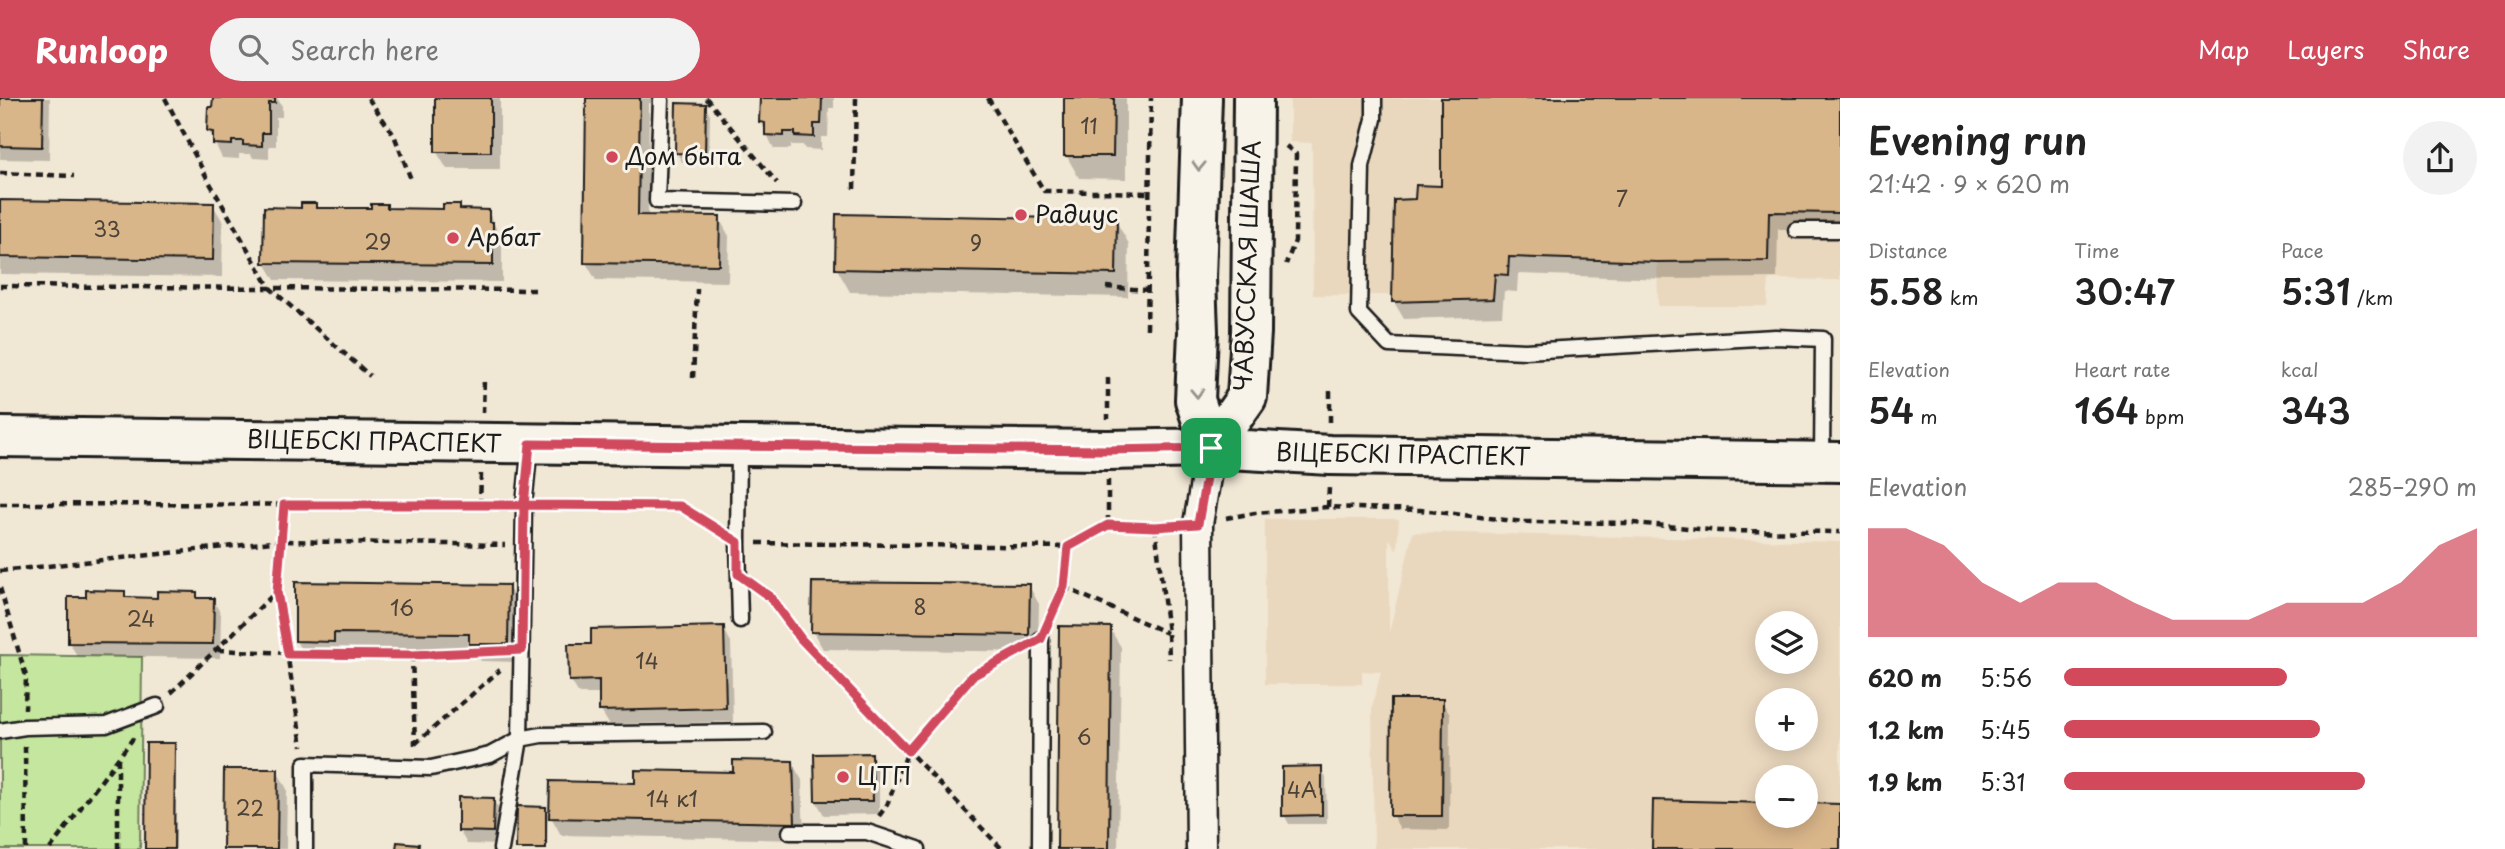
<!DOCTYPE html>
<html lang="en">
<head>
<meta charset="utf-8">
<style>
  :root { --surface:#fff; --page:#f2f2f2; --text:#222; --muted:#767676; --accent:#d1495b }
  body { margin:0; font-family:"Playpen Sans",sans-serif; background:var(--page); color:var(--text); height:100vh; display:flex; flex-direction:column; font-size:26px; white-space:nowrap }
  * { box-sizing:border-box; margin:0 }
  p { font-size:23px; color:var(--muted) }
  .icon { flex:none; width:38px; height:38px; fill:none; stroke:currentColor; stroke-width:2; stroke-linecap:round; stroke-linejoin:round }
  .map { position:relative; flex:1; overflow:hidden }
  .side { display:flex; flex-direction:column; background:var(--surface); width:665px }
  .side>* { flex:none }
  .fabs { position:absolute; left:1755px; top:513px; display:grid; gap:14px }
  .fabs a { display:grid; place-items:center; width:63px; height:63px; border-radius:50%; background:var(--surface); box-shadow:0 4px 18px #0003; font-size:35px }
  .pin { position:absolute; display:grid; place-items:center; width:60px; height:60px; color:#fff; margin:-30px; border-radius:14px; box-shadow:0 4px 10px #0006 }
  .round { display:grid; place-items:center; flex:none; width:74px; height:74px; border-radius:37px; background:var(--page) }
  .summary { display:flex; align-items:center; justify-content:space-between; height:119px; padding:0 28px }
  h1 { font-size:38px; font-weight:600; line-height:52px }
  .figures { display:grid; grid-template-columns:repeat(3,1fr); gap:10px; height:119px; padding:7px 28px }
  .figures div { display:grid; align-content:center }
  .figures b { font-size:35px; font-weight:600 }
  .figures small { font-size:19px; font-weight:400 }
  .figures p { font-size:19px }
  .chart { height:196px; padding:14px 28px }
  .chart p { display:flex; justify-content:space-between }
  .chart svg { width:100%; height:126px; margin-top:7px; fill:var(--accent); opacity:.7 }
  ul { padding:0 28px; list-style:none; font-size:23px }
  li { display:grid; grid-template-columns:112px 84px 1fr; align-items:center; height:52px }
  li i { height:18px; border-radius:9px; background:var(--accent) }
  header { display:flex; align-items:center; gap:42px; box-sizing:border-box; height:98px; padding:0 35px; background:var(--accent); color:#fff }
  header strong { font-size:33px }
  nav { display:flex; gap:38px; margin-inline-start:auto; font-size:24px }
  .search { width:490px; height:63px; background:var(--page); display:flex; align-items:center; gap:18px; box-sizing:border-box; padding:0 24px; border-radius:38px; color:var(--muted); font-size:26px }
  main { display:flex; flex:1; min-height:0 }
  .map>svg:first-child { display:block }
</style>
</head>
<body>
<header>
<strong>Runloop</strong>
<div class="search"><svg class="icon" aria-label="search" viewBox="0 0 24 24"><circle cx="10" cy="10" r="6"/><path d="M15 15l6 6"/></svg>Search here</div>
<nav><a>Map</a><a>Layers</a><a>Share</a></nav>
</header>
<main>
<div class="map">
<svg width="1840" height="751" viewBox="0 0 1840 751">
  <rect width="100%" height="100%" fill="#f1e7d5"/>
  <filter id="ink" filterUnits="userSpaceOnUse"><feTurbulence type="fractalNoise" baseFrequency=".0143" numOctaves="2"/><feDisplacementMap in="SourceGraphic" scale="14" xChannelSelector="R" yChannelSelector="G"/><feConvolveMatrix kernelMatrix="1 2 1 2 8 2 1 2 1" color-interpolation-filters="sRGB"/></filter>
  <g filter="url(#ink)">
    <path fill="#ead8be" fill-rule="evenodd" d="M1290,0H1840V182L1769,181L1767,208H1658L1657,164L1509,159L1508,177L1495,176L1493,201L1392,204L1390,197H1313L1312,45L1290,44Z
      M1265,421H1399L1397,452L1389,441V535L1413,434L1840,444V751H1374L1372,609L1381,574L1362,573V586H1265ZM1768,525H1806V564H1768ZM1768,602H1806V640H1768ZM1768,679H1806V718H1768Z"/>
    <path fill="#c5e69e" stroke="#70815d" stroke-width="2" d="M0,557L142,559L140,751H0Z"/>
    <path fill="#0003" d="M0,0H50L49,62L0,61Z
      M215,0H277L282,8V19H276V48H269V61L253,60L251,56H239V61L222,60L209,33Z
      M436,0H500V71H447L436,53Z
      M588,0H657V5H649L648,119L719,120L729,138L728,184L596,182L586,165Z
      M767,0H834V10H829L828,39H821V52L805,51L803,47H791V51H774L761,24Z
      M1066,0H1126V81L1079,80L1066,57Z
      M1443,0H1840V132L1778,131L1777,180L1668,181L1518,176L1517,194L1504,193L1502,218L1404,221L1394,204L1417,103L1443,89Z
      M705,8L710,17L709,65L682,64L677,55Z
      M0,104L213,107L223,124L222,179L0,176Z
      M315,107L318,112H372L386,107L389,112L445,113L459,108L461,113H488L502,143V184L275,182L265,165L302,111Z
      M1116,123L1129,146L1128,199L850,194L837,171Z
      M508,488L518,506V564L481,563L476,553L343,552V561L306,560L296,543Z
      M1029,488L1039,506L1038,554L823,551L813,534Z
      M124,494L127,501H159L196,495L200,502H213L221,516L220,560L77,558L69,544L88,501Z
      M723,530L731,544L733,624L609,626L601,613V596H579L571,583L593,548Z
      M1110,531L1121,549L1118,751H1058Z
      M1442,603L1450,617L1449,732L1400,731L1392,717Z
      M174,647L176,651V751H147Z
      M871,657L879,671V716L824,717L816,703Z
      M792,665L802,682L804,742L561,737L551,719L637,687L735,676Z
      M1321,670L1326,679L1327,726H1289L1284,717Z
      M277,673L287,691L286,751H225Z
      M493,702L501,715L500,747L467,746L459,732Z
      M545,711L548,715L547,751H518Z"/>
    <path fill="#d9b58a" stroke="#1c1c1c" stroke-width="2" d="M0,0H43L42,49L0,48Z
      M213,0H275V5H269V35H262V48L243,47V43H232V47L213,46V34L207,33L208,9H212Z
      M435,0H491V54H435Z
      M586,0H640L638,117L720,118L719,167L584,165Z
      M760,0H822L821,26H814V39L795,38V34H784V38L765,37V25L759,24Z
      M1064,0H1114L1113,58H1064Z
      M1441,0H1840V115L1769,114L1768,163L1657,164L1509,159L1508,177L1495,176L1493,201L1392,204L1394,102L1415,101L1416,87L1441,88Z
      M676,5L706,6L705,56L675,55Z
      M0,102L214,105L213,162L0,159Z
      M301,105H316V110H371V106H387V110L443,111V106H460V111L489,112V124H493V167L263,165L264,109L301,110Z
      M836,116L1117,121L1116,176L835,171Z
      M295,484L509,487L508,546H469V536L334,535V544L295,543Z
      M812,484L1030,486L1029,537L811,534Z
      M86,492L125,493V499L157,500V493L197,494V500H214L213,546L68,545V499H86Z
      M724,528L726,610L599,613V582L569,583L568,546H591V531Z
      M1059,528L1111,529L1109,751H1057Z
      M1391,601H1443L1442,718H1390Z
      M146,645H175L174,751H145Z
      M872,655L873,703H815L814,656Z
      M733,662L793,663L795,725L549,720L550,683L635,685V672L733,674Z
      M1322,668V717L1282,718V669Z
      M224,671H278L277,751H223Z
      M458,699L494,700L493,734L458,733Z
      M1653,702L1768,705V718H1806V705L1840,706V751H1652Z
      M517,708L546,709V751H516Z
      M397,744L419,746L418,751H396Z"/>
    <g fill="none" stroke-linecap="round" stroke-linejoin="round">
      <g stroke="#1c1c1c" stroke-width="19">
        <path id="service" d="M1374,0V21L1362,68L1359,215L1389,247L1525,253L1775,239L1823,241L1822,363
          M661,2L657,103L794,106
          M1796,132H1840
          M739,350L738,444L740,522
          M0,633L25,629L106,627L157,608
          M790,734H867L918,751
          M305,751V666L431,670L490,657L520,641L524,407L530,346
          M501,751L520,641L541,637L764,634
          M1040,751L1041,541"/>
      </g>
      <g stroke="#1c1c1c" stroke-width="33">
        <path id="minor" d="M1201,751L1198,426L1211,350"/>
      </g>
      <g stroke="#1c1c1c" stroke-width="44">
        <path id="primary" d="M1202,0L1196,180L1198,234L1195,302L1211,350
          M0,339L739,348L1108,352L1211,350L1330,357L1840,364
          M1211,350L1247,299L1251,234L1253,0"/>
      </g>
      <path stroke="#1c1c1c" stroke-width="4.5" stroke-dasharray="7 5" stroke-linecap="butt" d="M165,0L207,80L270,190L370,278
        M368,0L394,37L412,84
        M706,0L777,85
        M988,0L1044,93L1148,95
        M1286,48L1296,56L1295,143L1286,166
        M0,75L74,78
        M854,91L856,0
        M0,188L536,192
        M1106,189L1147,192
        M1147,231L1151,0
        M693,280L697,191
        M1108,280V321
        M483,315L484,281
        M1330,324V290
        M1108,382V427
        M0,406L507,407
        M480,407L481,376
        M543,407L680,408L720,433
        M1328,409L1329,389
        M1226,420L1255,415L1328,409L1420,412L1523,424L1634,425L1720,433L1840,434
        M1155,429L1168,535L1169,561
        M757,445L1068,449L1108,427L1173,428
        M0,473L281,443L505,447
        M1064,489L1167,535
        M0,490L26,578L25,611
        M759,491L770,499L801,541L1002,751
        M277,493L302,648
        M1048,525L1064,489L1068,449
        M218,552C313,557 408,557 503,553
        M412,557L415,647
        M171,595L277,493L284,407
        M415,646L500,572
        M25,648L26,751
        M879,718L887,707L908,653L972,578L1021,552
        M50,751L134,639
        M118,751V661"/>
      <use href="#service" stroke="#f7f3e8" stroke-width="14"/>
      <use href="#minor" stroke="#f7f3e8" stroke-width="28"/>
      <use href="#primary" stroke="#f7f3e8" stroke-width="38"/>
    </g>
    <defs><path id="oneway-chevron" d="M-2-3.5L2.5 0L-2 3.5" fill="none" stroke-width="1.6" stroke-linecap="round" stroke-linejoin="round" transform="scale(1.75)"/></defs>
    <g stroke="#94928c">
      <use href="#oneway-chevron" transform="translate(1199 68) rotate(92)"/>
      <use href="#oneway-chevron" transform="translate(1197 295) rotate(88)"/>
    </g>
  </g>
  <g fill="none" stroke-linecap="round" stroke-linejoin="round" filter="url(#ink)">
    <g stroke="#fff" stroke-width="14">
      <path id="route" d="M1211,350L1108,352L530,346L524,407H284L277,494L288,556L412,557L522,552L524,407L680,408L738,444V476L770,499L801,541L908,653L972,578L1041,541L1064,489L1068,449L1108,427L1155,429L1198,426L1211,350"/>
    </g>
    <use href="#route" stroke="#d1495b" stroke-width="9"/>
  </g>
  <g fill="#d1495b" stroke="#f7f3e8" stroke-width="2.5">
    <circle cx="612" cy="59" r="7"/>
    <circle cx="1021" cy="117" r="7"/>
    <circle cx="453" cy="140" r="7"/>
    <circle cx="843" cy="679" r="7"/>
  </g>
  <g text-anchor="middle" stroke-width="6" stroke-linejoin="round" paint-order="stroke">
    <g font-size="21" fill="#4b4238">
      <text x="1089" y="36">11</text>
      <text x="1622" y="109">7</text>
      <text x="107" y="139">33</text>
      <text x="378" y="152">29</text>
      <text x="976" y="153">9</text>
      <text x="920" y="517">8</text>
      <text x="402" y="518">16</text>
      <text x="141" y="529">24</text>
      <text x="647" y="571">14</text>
      <text x="1084" y="647">6</text>
      <text x="1302" y="700">4А</text>
      <text x="672" y="709">14 к1</text>
      <text x="250" y="718">22</text>
    </g>
    <g font-size="24" fill="#1c1c1c" stroke="#f7f3e8" text-anchor="start">
      <text x="626" y="67">Дом быта</text>
      <text x="1035" y="125">Радиус</text>
      <text x="467" y="148">Арбат</text>
      <text x="857" y="687">ЦТП</text>
    </g>
    <g font-size="24" fill="#1c1c1c" stroke="#f7f3e8">
      <text transform="translate(1248 168) rotate(-88)" y="8">ЧАВУССКАЯ ШАША</text>
      <text transform="translate(374 344) rotate(1)" y="8">ВІЦЕБСКІ ПРАСПЕКТ</text>
      <text transform="translate(1403 357) rotate(1)" y="8">ВІЦЕБСКІ ПРАСПЕКТ</text>
    </g>
  </g>
</svg>
<div class="fabs">
<a><svg class="icon" aria-label="layers" viewBox="0 0 24 24"><path d="M12 4l9 5-9 5-9-5zM3 14l9 5 9-5"/></svg></a>
<a>+</a>
<a>−</a>
</div>
<div class="pin" style="left:1211px;top:350px;background:#1e9e55"><svg class="icon" aria-label="arrive" viewBox="0 0 24 24"><path d="M6 21V4h12l-3 4 3 4H6"/></svg></div>
</div>
<section class="side">
<div class="summary"><div><h1>Evening run</h1><p>21:42 · 9 × 620 m</p></div><a class="round"><svg class="icon" aria-label="share" viewBox="0 0 24 24"><path d="M12 15V3M7 8l5-5 5 5M5 13v7h14v-7"/></svg></a></div>
<div class="figures">
<div><p>Distance</p><b>5.58<small> km</small></b></div>
<div><p>Time</p><b>30:47</b></div>
<div><p>Pace</p><b>5:31<small> /km</small></b></div>
</div>
<div class="figures">
<div><p>Elevation</p><b>54<small> m</small></b></div>
<div><p>Heart rate</p><b>164<small> bpm</small></b></div>
<div><p>kcal</p><b>343</b></div>
</div>
<div class="chart"><p><span>Elevation</span>285–290 m</p>
<svg viewBox="0 0 160 44" preserveAspectRatio="none"><path d="M0 44V6L10 6L20 12L30 25L40 32L50 25L60 25L70 32L80 38L90 38L100 38L110 32L120 32L130 32L140 25L150 12L160 6V44z"/></svg>
</div>
<ul>
<li><b>620 m</b>5:56<i style="width:54%"></i></li>
<li><b>1.2 km</b>5:45<i style="width:62%"></i></li>
<li><b>1.9 km</b>5:31<i style="width:73%"></i></li>
</ul>
</section>
</main>
</body>
</html>
